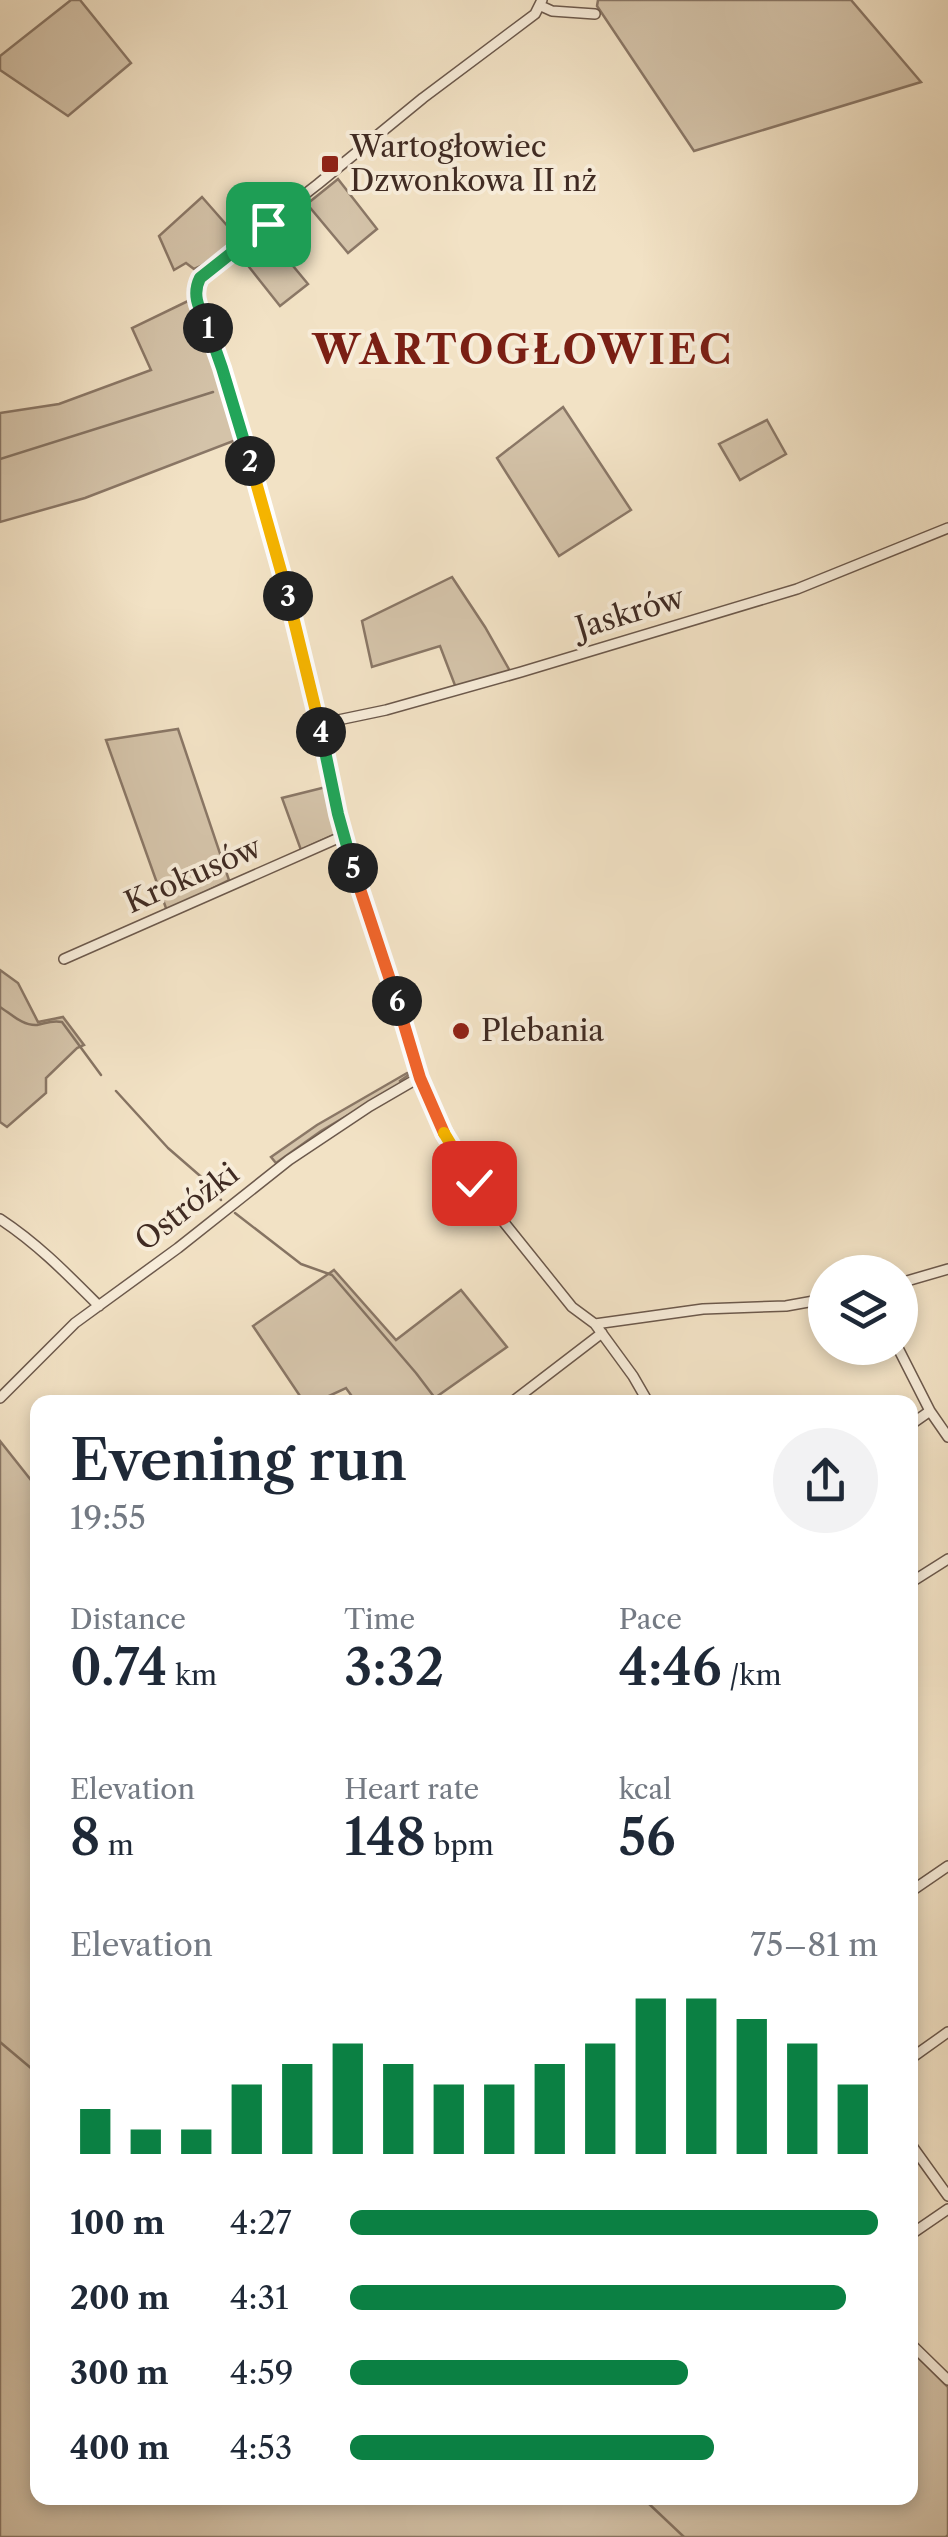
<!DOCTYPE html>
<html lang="en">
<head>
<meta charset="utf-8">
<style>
  :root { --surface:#fff; --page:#f2f2f3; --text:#1f2937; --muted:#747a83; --accent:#0b8043 }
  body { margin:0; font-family:"Libre Caslon Text",serif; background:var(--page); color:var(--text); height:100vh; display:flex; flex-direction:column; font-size:38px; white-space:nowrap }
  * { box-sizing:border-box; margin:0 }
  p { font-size:32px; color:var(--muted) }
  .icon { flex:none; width:55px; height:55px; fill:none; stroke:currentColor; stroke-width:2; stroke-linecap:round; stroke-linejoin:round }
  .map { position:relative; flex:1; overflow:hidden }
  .details { position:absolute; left:30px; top:1395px; width:888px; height:1110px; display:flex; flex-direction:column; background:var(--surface); border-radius:20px; box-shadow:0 5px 15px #0003 }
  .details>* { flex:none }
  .buttons { position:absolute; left:808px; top:1255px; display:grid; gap:20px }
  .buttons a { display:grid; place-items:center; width:110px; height:110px; border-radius:50%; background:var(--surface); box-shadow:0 5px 15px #0003; font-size:50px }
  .pin { position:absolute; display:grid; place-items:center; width:85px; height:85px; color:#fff; margin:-42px; border-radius:20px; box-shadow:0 5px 15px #0006 }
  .km { position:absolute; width:50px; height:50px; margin:-25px; border-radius:50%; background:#222; color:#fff; font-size:28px; line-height:50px; text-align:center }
  .round { display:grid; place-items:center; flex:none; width:105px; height:105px; border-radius:52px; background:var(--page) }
  .overview { display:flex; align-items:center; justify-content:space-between; height:170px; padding:0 40px }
  h1 { font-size:55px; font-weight:600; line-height:75px }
  .metrics { display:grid; grid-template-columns:repeat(3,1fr); gap:15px; height:170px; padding:10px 40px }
  .metrics div { display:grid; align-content:center }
  .metrics b { font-size:50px; font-weight:600 }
  .metrics small { font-size:28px; font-weight:400 }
  .metrics p { font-size:28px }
  .chart { height:280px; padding:20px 40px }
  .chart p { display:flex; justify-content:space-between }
  .chart svg { width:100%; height:180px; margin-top:10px; stroke:var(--accent); stroke-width:6 }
  ul { padding:0 40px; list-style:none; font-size:32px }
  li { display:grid; grid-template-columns:160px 120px 1fr; align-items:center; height:75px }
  li i { height:25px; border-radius:12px; background:var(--accent) }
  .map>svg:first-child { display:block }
</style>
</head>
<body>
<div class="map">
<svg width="948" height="2537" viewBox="0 0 948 2537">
  <rect width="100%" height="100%" fill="#f2e2c5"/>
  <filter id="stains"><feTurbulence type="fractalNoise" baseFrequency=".002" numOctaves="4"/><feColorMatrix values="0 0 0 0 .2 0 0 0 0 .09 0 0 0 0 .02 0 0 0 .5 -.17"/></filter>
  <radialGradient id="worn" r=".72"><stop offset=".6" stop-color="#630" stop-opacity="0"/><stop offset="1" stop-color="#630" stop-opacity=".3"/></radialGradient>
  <path fill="#d4c3a9" stroke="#8a7766" stroke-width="2.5" d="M71,0H80L131,63L68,116L0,70V56Z
    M598,0H851L921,82L694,151L597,6Z
    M338,179L377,229L348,253L307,204Z
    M202,197L238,238L201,266L194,269L186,263L174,270L159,236Z
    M269,237L308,284L280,306L242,258Z
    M188,301L204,335L236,440L85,498L0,522V413L59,404L151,370L132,328Z
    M563,407L631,510L559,556L497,458Z
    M767,420L786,454L740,480L719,444Z
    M452,577L485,627L510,671L456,688L440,646L372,667L362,621Z
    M178,729L229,880L167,911L106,740Z
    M326,787L336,834L301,850L282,798Z
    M0,970L18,983L38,1022L63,1017L84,1045L77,1048L46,1078V1093L7,1127L0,1122Z
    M407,1073L410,1074L400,1081L401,1084L321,1131L276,1163L271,1157L317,1125Z
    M334,1270L396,1340L461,1290L507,1347L429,1402H356L346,1388L316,1402H304L253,1326Z
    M0,1441L38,1489V2498H910V2349L948,2387V2535L946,2537H0Z"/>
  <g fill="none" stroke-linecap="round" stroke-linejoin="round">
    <path stroke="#867463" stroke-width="2.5" d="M0,459L213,392
      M0,1007C11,1014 23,1026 37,1025C47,1023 51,1020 62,1022L101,1075
      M116,1091L168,1148L206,1181L221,1200
      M235,1213L301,1264L332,1275L416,1373L438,1402
      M0,2042L38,2074
      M614,2498L618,2500L647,2502L684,2537"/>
    <g stroke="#6c594c" stroke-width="12">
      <path id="street" d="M542,0L535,14L423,98L318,184L205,272L196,286V299L222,368L292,613L343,836L420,1077L443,1131L486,1200L572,1307L595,1324L633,1376L648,1402
        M541,6L552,11L595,14
        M319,724L386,710L521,672L797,589L948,528
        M64,959L343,836
        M0,1219C38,1244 67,1274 99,1306
        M900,1283L948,1269
        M595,1324L703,1309L786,1306L825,1299
        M898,1348L930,1411L948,1437
        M0,1398L75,1323L178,1248L289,1160L370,1106L420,1077
        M512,1402L602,1333
        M910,1425L930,1411
        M910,1583L948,1559
        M910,1892L948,1866
        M910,2059L948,2032
        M910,2143L948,2196
        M910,2235L948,2209
        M910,2343L948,2380"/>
    </g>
    <use href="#street" stroke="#f7ecd9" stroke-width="9"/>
  </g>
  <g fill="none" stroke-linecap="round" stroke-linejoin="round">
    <g stroke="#fff" stroke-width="20">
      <path id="split-1" d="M208,328C200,310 191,296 200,278L268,224"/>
    </g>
    <g stroke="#fff" stroke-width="20">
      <path id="split-2" d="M208,328L222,368L250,461"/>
    </g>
    <g stroke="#fff" stroke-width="20">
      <path id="split-3" d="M250,461L288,596"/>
    </g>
    <g stroke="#fff" stroke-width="20">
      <path id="split-4" d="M288,596L321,732"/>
    </g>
    <g stroke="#fff" stroke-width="20">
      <path id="split-5" d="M321,732L338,814L353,868"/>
    </g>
    <g stroke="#fff" stroke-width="20">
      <path id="split-6" d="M353,868L397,1001"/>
    </g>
    <g stroke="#fff" stroke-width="20">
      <path id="split-7" d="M397,1001L420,1078L444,1133"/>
    </g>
    <g stroke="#fff" stroke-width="20">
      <path id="split-8" d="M444,1133L474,1183"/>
    </g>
    <use href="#split-1" stroke="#22a559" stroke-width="12"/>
    <use href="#split-2" stroke="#22a559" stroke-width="12"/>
    <use href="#split-3" stroke="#f5b400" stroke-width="12"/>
    <use href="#split-4" stroke="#f5b400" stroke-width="12"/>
    <use href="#split-5" stroke="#22a559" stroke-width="12"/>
    <use href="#split-6" stroke="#f0652b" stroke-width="12"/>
    <use href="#split-7" stroke="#f0652b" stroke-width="12"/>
    <use href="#split-8" stroke="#f5b400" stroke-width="12"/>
  </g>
  <g fill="#8f2418" stroke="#f7ecd9" stroke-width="4">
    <rect x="320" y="154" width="20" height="20" rx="5"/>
    <circle cx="461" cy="1031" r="10"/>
  </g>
  <g text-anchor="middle" stroke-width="8" stroke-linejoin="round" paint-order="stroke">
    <g font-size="30" fill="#402b23" stroke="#f7ecd9" text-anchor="start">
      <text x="350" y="157">Wartogłowiec<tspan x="350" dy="34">Dzwonkowa II nż</tspan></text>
      <text x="481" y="1041">Plebania</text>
    </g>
    <g font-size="30" fill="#402b23" stroke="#f7ecd9">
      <text transform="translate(630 613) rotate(-17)" y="10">Jaskrów</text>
      <text transform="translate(193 875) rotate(-24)" y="10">Krokusów</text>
      <text transform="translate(187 1207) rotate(-38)" y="10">Ostróżki</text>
    </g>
    <g font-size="40" font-weight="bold" letter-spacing="2.5" fill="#7a1f14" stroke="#f7ecd9">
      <text x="523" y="364">WARTOGŁOWIEC</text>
    </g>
  </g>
  <rect width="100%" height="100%" filter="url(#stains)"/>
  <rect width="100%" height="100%" fill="url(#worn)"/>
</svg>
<div class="buttons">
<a><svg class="icon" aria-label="layers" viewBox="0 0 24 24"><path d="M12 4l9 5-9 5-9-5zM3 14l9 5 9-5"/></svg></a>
</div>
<div class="pin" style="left:268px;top:224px;background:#1e9e55"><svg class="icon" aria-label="arrive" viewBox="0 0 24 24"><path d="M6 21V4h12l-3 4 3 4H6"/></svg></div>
<div class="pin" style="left:474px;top:1183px;background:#d93025"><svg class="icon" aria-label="check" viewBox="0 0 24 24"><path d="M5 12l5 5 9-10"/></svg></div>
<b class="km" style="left:208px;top:328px">1</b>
<b class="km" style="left:250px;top:461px">2</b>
<b class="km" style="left:288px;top:596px">3</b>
<b class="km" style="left:321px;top:732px">4</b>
<b class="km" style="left:353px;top:868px">5</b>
<b class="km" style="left:397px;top:1001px">6</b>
<section class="details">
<div class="overview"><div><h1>Evening run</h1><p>19:55</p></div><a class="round"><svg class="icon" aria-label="share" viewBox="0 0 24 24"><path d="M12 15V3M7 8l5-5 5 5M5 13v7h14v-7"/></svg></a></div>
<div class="metrics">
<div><p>Distance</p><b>0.74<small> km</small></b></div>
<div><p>Time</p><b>3:32</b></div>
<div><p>Pace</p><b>4:46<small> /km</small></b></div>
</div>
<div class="metrics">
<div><p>Elevation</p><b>8<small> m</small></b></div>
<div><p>Heart rate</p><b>148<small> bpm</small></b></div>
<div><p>kcal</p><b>56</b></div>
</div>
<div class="chart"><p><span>Elevation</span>75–81 m</p>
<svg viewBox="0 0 160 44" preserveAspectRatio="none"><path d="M5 44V33M15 44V38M25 44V38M35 44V27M45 44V22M55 44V17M65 44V22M75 44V27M85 44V27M95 44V22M105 44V17M115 44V6M125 44V6M135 44V11M145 44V17M155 44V27"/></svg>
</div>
<ul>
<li><b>100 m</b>4:27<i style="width:100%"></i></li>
<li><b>200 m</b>4:31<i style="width:94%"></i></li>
<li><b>300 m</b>4:59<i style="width:64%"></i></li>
<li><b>400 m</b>4:53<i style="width:69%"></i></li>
</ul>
</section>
</div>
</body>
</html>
